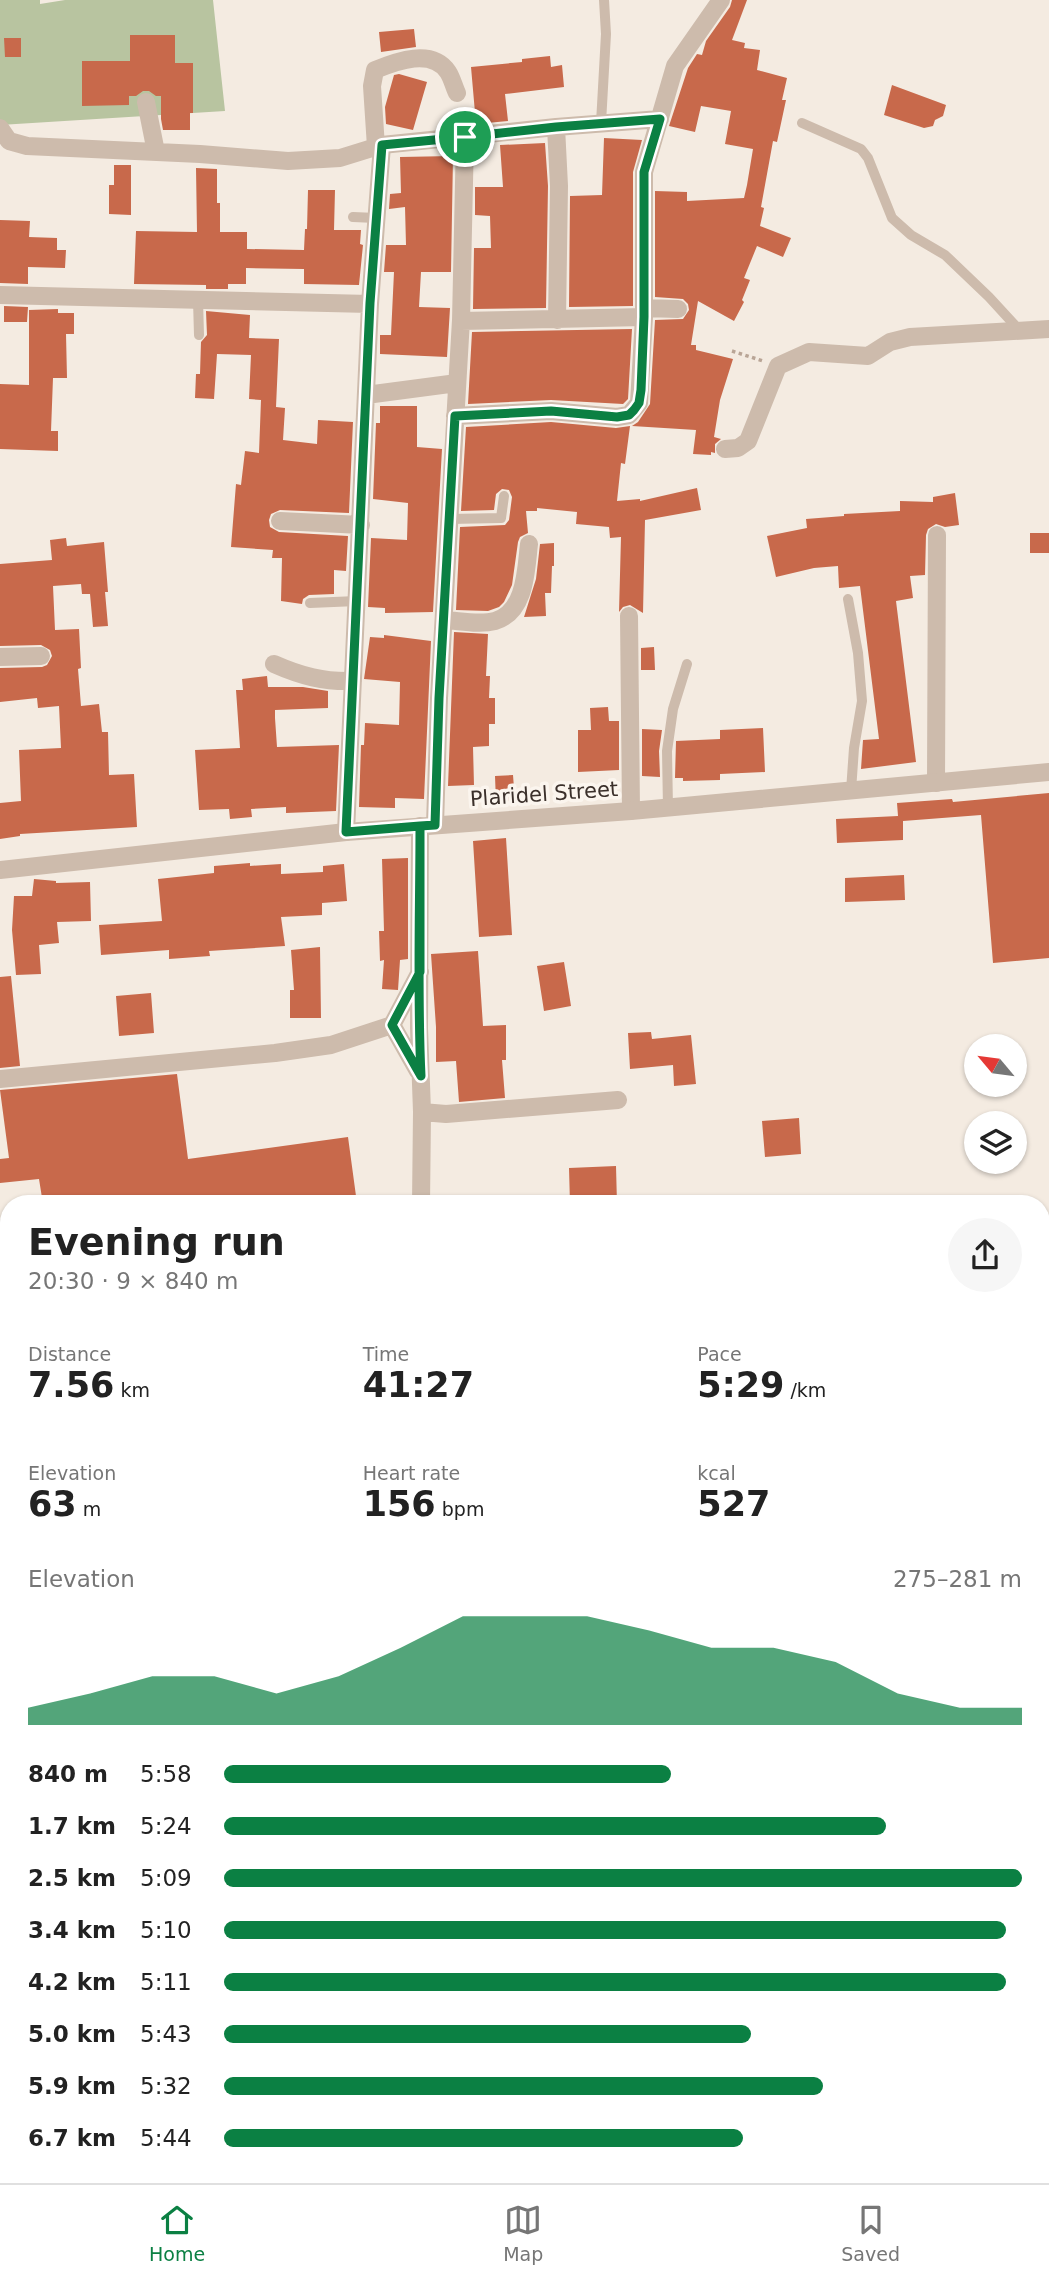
<!DOCTYPE html>
<html lang="en">
<head>
<meta charset="utf-8">
<style>
  :root { --surface:#fff; --page:#f6f6f6; --text:#222; --muted:#767676; --line:#e0e0e0; --accent:#0b8043 }
  body { margin:0; font-family:"DejaVu Sans",sans-serif; background:var(--page); color:var(--text); height:100vh; display:flex; flex-direction:column; font-size:26px; white-space:nowrap }
  * { box-sizing:border-box; margin:0 }
  p { font-size:23px; color:var(--muted) }
  .icon { flex:none; width:38px; height:38px; fill:none; stroke:currentColor; stroke-width:2; stroke-linecap:round; stroke-linejoin:round }
  .map { position:relative; flex:1; overflow:hidden }
  .side { position:absolute; left:0px; top:1195px; width:1050px; height:989px; display:flex; flex-direction:column; background:var(--surface); border-radius:28px 28px 0 0; box-shadow:0 2px 5px #0004 }
  .side>* { flex:none }
  .needle { width:46px; rotate:299deg }
  .buttons { position:absolute; left:964px; top:1034px; display:grid; gap:14px }
  .buttons a { display:grid; place-items:center; width:63px; height:63px; border-radius:50%; background:var(--surface); box-shadow:0 2px 5px #0004; font-size:35px }
  .pin { position:absolute; display:grid; place-items:center; width:60px; height:60px; color:#fff; margin:-30px; border:4px solid #fff; border-radius:50%; box-shadow:0 2px 7px #0007 }
  .round { display:grid; place-items:center; flex:none; width:74px; height:74px; border-radius:37px; background:var(--page) }
  .summary { display:flex; align-items:center; justify-content:space-between; height:119px; padding:0 28px }
  h1 { font-size:38px; font-weight:700; line-height:52px }
  .figures { display:grid; grid-template-columns:repeat(3,1fr); gap:10px; height:119px; padding:7px 28px }
  .figures div { display:grid; align-content:center }
  .figures b { font-size:35px; font-weight:700 }
  .figures small { font-size:19px; font-weight:400 }
  .figures p { font-size:19px }
  .chart { height:196px; padding:14px 28px }
  .chart p { display:flex; justify-content:space-between }
  .chart svg { width:100%; height:126px; margin-top:7px; fill:var(--accent); opacity:.7 }
  ul { padding:0 28px; list-style:none; font-size:23px }
  li { display:grid; grid-template-columns:112px 84px 1fr; align-items:center; height:52px }
  li i { height:18px; border-radius:9px; background:var(--accent) }
  .menu { display:flex; justify-content:space-around; align-items:center; height:98px; border-top:2px solid var(--line); background:var(--surface); font-size:19px; color:var(--muted) }
  .menu a { display:grid; justify-items:center; gap:4px }
  .menu .selected { color:var(--accent) }
  .map>svg:first-child { display:block }
</style>
</head>
<body>
<div class="map">
<svg width="1049" height="2183" viewBox="0 0 1049 2183">
  <rect width="100%" height="100%" fill="#f4ebe1"/>
  <path fill="#b8c4a0" d="M0,0H40V4L65,0H213L225,111L0,125Z
    M9,2159V2175H330L331,2183H0V2160Z"/>
  <path fill="#c8694b" d="M732,0H747L732,40L745,43L744,48L760,50L757,70L787,78L782,100H786L777,142L773,141L761,207L764,208L760,226L791,238L783,257L757,246L744,278L750,280L742,300L744,302L734,321L698,301L691,345H696V350L733,359L720,400L714,437L721,439L715,444V453L711,452V455L693,454L696,430L632,426L638,422L650,404L655,320L683,319L689,310L688,304L683,299L655,297V191L687,192V201L744,198L747,185L753,149L725,144L731,111L701,106L695,132L669,126L688,68L697,54L702,55L706,41L730,7Z
    M414,29L416,47L381,52L379,32Z
    M130,35H175V63H193V113H190V130H163L161,119V96H156L149,91H143L136,96H129V105L82,106V61H130Z
    M4,38H21V57H5Z
    M550,56L551,67L562,65L564,87L505,94L508,121L476,124L471,67L522,62V59Z
    M399,74L427,82L413,130L386,124L385,107L394,75Z
    M892,85L946,105L943,116L935,120L933,126L924,128L884,115Z
    M604,138L642,140L633,172V306L569,307L570,196L602,195Z
    M545,143L548,186L546,308L473,309L474,248H491L490,216L475,215V187H503L500,145Z
    M453,156L451,272H421L419,307L450,308L447,357L380,354V335H391L394,272H384L386,245H406L405,207L389,209L390,194L401,193L400,157Z
    M114,165H131V215L109,214V185H114Z
    M196,168L217,169V203H220V232H247V249L304,250L305,229H307L308,190H335L334,230H361L360,244L363,245L359,285L304,284V269L246,268V284H228V289H206V285L134,284L136,231L197,232Z
    M0,220L30,221L29,237L57,238V250H66L65,268L28,267V284L0,283Z
    M4,306L28,307L27,322H4Z
    M58,309V313H74V334H66L67,378H53L51,431H58V451L0,449V384L29,385V310Z
    M206,311L250,315L249,338L279,339L276,407L285,408L283,440L317,444L318,420L353,422L349,513L280,510L271,514L269,520L270,527L279,532L348,536L346,571L334,570V594L309,595L303,599L302,604L281,601L282,558H272L273,550L231,547L236,484L241,485L245,451L259,453L261,400L249,399L251,355L217,354L214,399L195,398L196,374H200L201,342L207,335Z
    M632,329L628,399L623,404L551,400L468,404L472,332Z
    M380,406H417V447L442,449L433,612L385,613V608L368,607L371,538L407,540L408,503L373,499L376,423H380Z
    M551,422L616,428L630,426L625,464L621,463L617,501L640,499V501L697,488L701,510L645,520L643,613L630,605L623,607L619,612L621,537L610,538L609,527L576,524L577,512L537,508V511H526L528,533L520,537L518,542L512,585L504,602L499,607L488,611L456,610L460,527L505,525L509,520L512,497L509,490L502,489L496,494L494,510L461,511L466,427Z
    M955,493L959,525L945,527L936,524L928,529L926,535L925,575L910,576L913,598L896,601L916,762L861,769L863,740L879,739L860,586L839,588L838,566L814,568L776,577L767,536L807,528L806,519L844,516V514L900,511V501L933,502V497Z
    M1030,533H1049V553H1030Z
    M66,538L67,546L104,542L108,592H105L108,626L93,627L90,594H82L81,584L53,586L55,630L79,629L81,668L78,669L81,706L99,704L102,732H108L109,775L134,774L137,827L20,834V836L0,839V803L21,801L19,750L61,748L59,706L38,708L37,698L0,702V668L42,667L47,665L52,656L50,650L41,645L0,646V564L52,560L50,540Z
    M554,543V566H552L551,593H545L546,616L524,617L536,579L540,544Z
    M454,632L488,634L486,676H490L489,698H495V724H489V746L473,747L474,785L448,786Z
    M384,635L431,641L424,799L395,798V808L359,807L361,745H364L365,723L399,725L400,682L364,679L370,637L384,638Z
    M654,647L655,670H641V648Z
    M267,676L268,687H303L328,691V708L275,710V718L277,747L339,745L336,811L286,813V807L251,809L252,817L230,819L229,809L199,810L195,750L240,748L236,690H243L242,679Z
    M608,707L609,721H619V770L578,772V730H591L590,708Z
    M763,728L765,772L720,774V780L683,781V778H675L676,741L720,739V730Z
    M642,729L662,730L659,751L660,777L642,776Z
    M513,775L515,801L496,802L495,776Z
    M1049,793V958L993,963L981,815L903,821V840L837,843L836,819L898,816L897,803L952,799L953,802Z
    M506,838L512,935L479,937L473,841Z
    M408,858V959L400,960L398,990L382,989L384,960L380,961L379,931H384L382,859Z
    M250,863V866L281,864V874L323,872V866L344,864L347,901L322,903V915L281,917L285,946L209,951L210,956L169,959V950L101,955L99,925L162,921L158,879L214,873V866Z
    M904,875L905,900L845,902V878Z
    M34,879L56,881V883L90,882L91,921L57,922L59,943L39,945L41,974L16,975L12,930L14,896H32Z
    M320,947L321,1018H290V990H294L291,950Z
    M478,951L483,1026L506,1025V1060H502L505,1098L459,1102L456,1061L436,1062V1027L431,954Z
    M564,962L571,1006L544,1011L537,966Z
    M11,976L20,1066L0,1068V977Z
    M151,993L154,1033L119,1036L116,996Z
    M651,1032L652,1039L691,1035L696,1084L674,1086L673,1065L630,1069L628,1033Z
    M177,1074L188,1159L348,1137L356,1196L297,1204H43L39,1179L0,1183V1159L9,1158L0,1090Z
    M799,1118L801,1154L765,1157L762,1121Z
    M616,1166L617,1204H570L569,1168Z"/>
  <g fill="none" stroke-linecap="round" stroke-linejoin="round">
    <path stroke="#b9a596" stroke-width="3.5" stroke-dasharray="3.5 3.5" stroke-linecap="butt" d="M732,351L763,361"/>
    <path stroke="#cdbbac" stroke-width="10" d="M601,123L606,34L604,0
      M802,123L861,149L868,158L892,218L911,235L945,255L989,297L1021,332
      M353,217L376,218
      M198,300L199,335
      M450,519L501,518L504,496
      M848,599L858,653L862,701L854,748L851,791
      M310,603L357,601
      M668,808L667,751L673,709L687,664"/>
    <path stroke="#cdbbac" stroke-width="18" d="M146,102L156,152
      M556,127L559,186L557,320
      M0,128L9,141L27,146L200,154L288,161L340,158L382,145
      M465,137L461,321L644,317V172L675,66L721,0
      M376,147L372,86L375,70C397,61 432,48 448,72C452,78 454,87 457,93
      M0,295L370,304
      M644,308L678,309
      M366,395L457,383
      M455,416L551,411L617,417L629,415L639,403L644,317
      M725,449L738,448L748,441L778,366L809,352L868,356L890,342L910,337L1049,329
      M280,521L361,525
      M629,616L631,811
      M445,620C461,621 480,625 495,621C526,612 526,569 529,544
      M0,657L41,656
      M274,664C301,676 324,682 353,681
      M936,783L937,535
      M435,825L439,698L461,320
      M420,826L419,1028L422,1112L421,1204
      M346,832L370,304L382,145L556,127L660,119
      M392,1025L418,1071
      M0,1079L275,1053L331,1045L392,1025L420,972
      M422,1112L446,1114L618,1100
      M0,1952L9,1951
      M349,2175L350,2183"/>
    <path stroke="#cdbbac" stroke-width="18" d="M0,870L346,832L631,811L1049,772"/>
  </g>
  <g fill="none" stroke-linecap="round" stroke-linejoin="round">
    <g stroke="#fff" stroke-width="14">
      <path id="route" d="M465,137L382,145L370,303L346,832L420,826C420,909 417,993 421,1076L392,1025L420,972V826L435,825L439,698L455,416L551,411L617,417L629,415L634,410L639,403L641,390L644,317V172L660,119L556,127L465,137"/>
    </g>
    <use href="#route" stroke="#0b8043" stroke-width="9"/>
  </g>
  <g text-anchor="middle" stroke-width="7" stroke-linejoin="round" paint-order="stroke">
    <g font-size="21" fill="#3b302b" stroke="#fbf5ee">
      <text transform="translate(544 794) rotate(-4)" y="7">Plaridel Street</text>
    </g>
  </g>
</svg>
<div class="buttons">
<a><svg class="needle" viewBox="-14 -14 28 28"><path d="M0-13l5 13h-10z" fill="#e53935"/><path d="M0 13l5-13h-10z" fill="#767676"/></svg></a>
<a><svg class="icon" aria-label="layers" viewBox="0 0 24 24"><path d="M12 4l9 5-9 5-9-5zM3 14l9 5 9-5"/></svg></a>
</div>
<div class="pin" style="left:465px;top:137px;background:#1e9e55"><svg class="icon" aria-label="arrive" viewBox="0 0 24 24"><path d="M6 21V4h12l-3 4 3 4H6"/></svg></div>
<section class="side">
<div class="summary"><div><h1>Evening run</h1><p>20:30 · 9 × 840 m</p></div><a class="round"><svg class="icon" aria-label="share" viewBox="0 0 24 24"><path d="M12 15V3M7 8l5-5 5 5M5 13v7h14v-7"/></svg></a></div>
<div class="figures">
<div><p>Distance</p><b>7.56<small> km</small></b></div>
<div><p>Time</p><b>41:27</b></div>
<div><p>Pace</p><b>5:29<small> /km</small></b></div>
</div>
<div class="figures">
<div><p>Elevation</p><b>63<small> m</small></b></div>
<div><p>Heart rate</p><b>156<small> bpm</small></b></div>
<div><p>kcal</p><b>527</b></div>
</div>
<div class="chart"><p><span>Elevation</span>275–281 m</p>
<svg viewBox="0 0 160 44" preserveAspectRatio="none"><path d="M0 44V38L10 33L20 27L30 27L40 33L50 27L60 17L70 6L80 6L90 6L100 11L110 17L120 17L130 22L140 33L150 38L160 38V44z"/></svg>
</div>
<ul>
<li><b>840 m</b>5:58<i style="width:56%"></i></li>
<li><b>1.7 km</b>5:24<i style="width:83%"></i></li>
<li><b>2.5 km</b>5:09<i style="width:100%"></i></li>
<li><b>3.4 km</b>5:10<i style="width:98%"></i></li>
<li><b>4.2 km</b>5:11<i style="width:98%"></i></li>
<li><b>5.0 km</b>5:43<i style="width:66%"></i></li>
<li><b>5.9 km</b>5:32<i style="width:75%"></i></li>
<li><b>6.7 km</b>5:44<i style="width:65%"></i></li>
</ul>
</section>
</div>
<nav class="menu">
<a class="selected"><svg class="icon" aria-label="home" viewBox="0 0 24 24"><path d="M3 11l9-7 9 7M6 9v11h12V9"/></svg>Home</a>
<a><svg class="icon" aria-label="map" viewBox="0 0 24 24"><path d="M3 6l6-2 6 2 6-2v14l-6 2-6-2-6 2zM9 4v14M15 6v14"/></svg>Map</a>
<a><svg class="icon" aria-label="saved" viewBox="0 0 24 24"><path d="M7 4h10v16l-5-4-5 4z"/></svg>Saved</a>
</nav>
</body>
</html>
